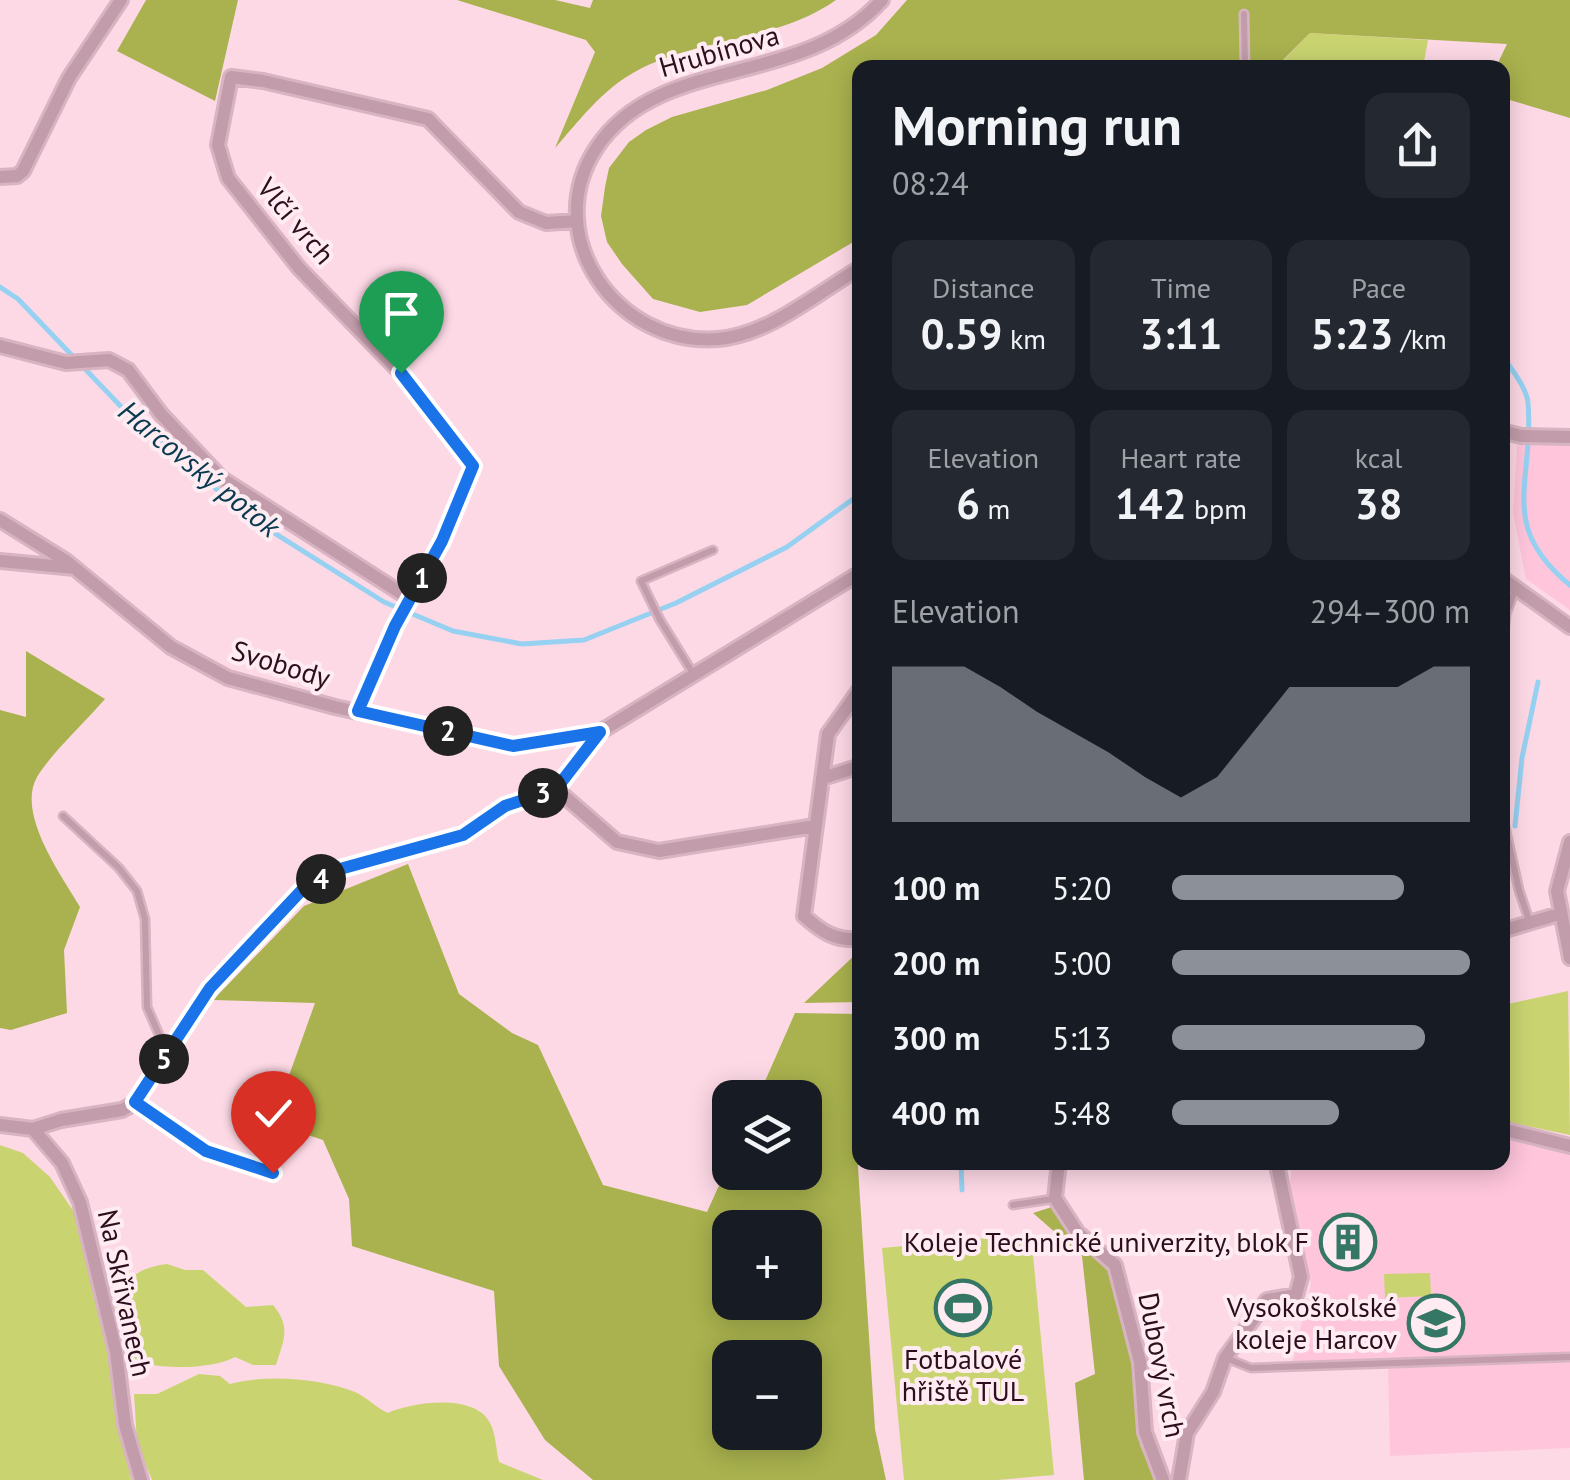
<!DOCTYPE html>
<html lang="en">
<head>
<meta charset="utf-8">
<style>
  :root { --surface:#171b24; --page:#242831; --text:#f1f3f6; --muted:#9ea1a6; --accent:#8c9099 }
  body { margin:0; font-family:"PT Sans",sans-serif; background:var(--page); color:var(--text); height:100vh; display:flex; flex-direction:column; font-size:38px; white-space:nowrap }
  * { box-sizing:border-box; margin:0 }
  p { font-size:32px; color:var(--muted) }
  .icon { flex:none; width:55px; height:55px; fill:none; stroke:currentColor; stroke-width:2; stroke-linecap:round; stroke-linejoin:round }
  .map { position:relative; flex:1; overflow:hidden }
  .side { position:absolute; left:852px; top:60px; width:658px; height:1110px; display:flex; flex-direction:column; background:var(--surface); border-radius:20px; box-shadow:0 5px 25px #0003 }
  .side>* { flex:none }
  .controls { position:absolute; left:712px; top:1080px; display:grid; gap:20px }
  .controls a { display:grid; place-items:center; width:110px; height:110px; border-radius:20px; background:var(--surface); box-shadow:0 5px 25px #0003; font-size:50px }
  .pin { position:absolute; display:grid; place-items:center; width:85px; height:85px; color:#fff; margin:-102px -42px; border-radius:50% 50% 50% 0; rotate:-45deg; box-shadow:0 0 10px #0007 }
  .pin .icon { rotate:45deg }
  .km { position:absolute; width:50px; height:50px; margin:-25px; border-radius:50%; background:#222; color:#fff; font-size:28px; line-height:50px; text-align:center }
  .round { display:grid; place-items:center; flex:none; width:105px; height:105px; border-radius:20px; background:var(--page) }
  .overview { display:flex; align-items:center; justify-content:space-between; height:170px; padding:0 40px }
  h1 { font-size:55px; font-weight:600; line-height:75px }
  .stats { display:grid; grid-template-columns:repeat(3,1fr); gap:15px; height:170px; padding:10px 40px }
  .stats div { display:grid; align-content:center; border-radius:20px; background:var(--page); text-align:center }
  .stats b { font-size:42px; font-weight:600 }
  .stats small { font-size:28px; font-weight:400 }
  .stats p { font-size:28px }
  .chart { height:280px; padding:20px 40px }
  .chart p { display:flex; justify-content:space-between }
  .chart svg { width:100%; height:180px; margin-top:10px; fill:var(--accent); opacity:.7 }
  ul { padding:0 40px; list-style:none; font-size:32px }
  li { display:grid; grid-template-columns:160px 120px 1fr; align-items:center; height:75px }
  li i { height:25px; border-radius:12px; background:var(--accent) }
  .map>svg:first-child { display:block }
</style>
</head>
<body>
<div class="map">
<svg width="1570" height="1480" viewBox="0 0 1570 1480">
  <rect width="100%" height="100%" fill="#fdd9e6"/>
  <path fill="#fec5db" d="M1570,443V610L1526,579L1513,513L1517,445Z
    M1503,1137L1570,1149V1448L1390,1456L1388,1363L1291,1369L1311,1284L1290,1184L1292,1163L1502,1162Z"/>
  <path fill="#c9d470" d="M1310,33L1428,40L1423,67L1276,68Z
    M1568,991L1570,1135L1503,1121V1005Z
    M0,1145L23,1153L50,1177L74,1212L112,1368L131,1480H0Z
    M1031,1234L1054,1475L997,1480H904L882,1248Z
    M167,1264L185,1270H203L246,1307L273,1305C292,1328 283,1341 276,1365H253L235,1357C211,1371 141,1371 119,1353C111,1307 113,1271 167,1264Z
    M1430,1273L1431,1296L1385,1298L1384,1274Z
    M199,1374L220,1376L230,1384C266,1374 320,1378 355,1392C367,1397 376,1408 388,1413C413,1402 475,1393 490,1423C496,1434 496,1450 499,1462L543,1480H152L137,1443L134,1394H157Z"/>
  <path fill="#a9b24e" fill-rule="evenodd" d="M146,0H238L215,101L117,51Z
    M457,0H555L590,8L593,0H836C775,43 696,37 633,73C601,91 579,121 555,148L595,52L586,40Z
    M907,0H1570V118L1503,98L1502,68L1496,67L1507,44L1310,33L1276,67L860,68V238L747,305L700,312L653,299L622,264L607,242L601,216L605,187L609,168L629,142L646,130L672,117L767,90L822,68L876,35Z
    M26,651L105,699C87,720 50,755 37,777C16,814 62,876 80,907L64,950L67,1013L11,1030L0,1028V710L26,717Z
    M408,864L459,994L512,1033L538,1045L603,1185L707,1212L730,1161V1172H805V1098L758,1097L795,1013L860,1014V1090L854,1106L875,1429L886,1480H593L545,1440L499,1366L494,1291L352,1246L349,1199L323,1140L272,1123L315,1003L213,1000L304,906ZM730,1228H805V1302H730ZM730,1358H805V1432H730Z
    M858,952L860,1002L804,1003Z
    M1052,1207L1074,1239L1108,1271L1132,1365L1140,1445L1155,1480H1084L1075,1383L1095,1374L1082,1256L1033,1213Z"/>
  <g fill="none" stroke-linecap="round" stroke-linejoin="round">
    <path stroke="#97d1f2" stroke-width="5" d="M0,287L18,299L132,418L252,519L384,602L453,631L522,644L584,640L676,603L787,547L860,494
      M1502,355C1511,369 1527,388 1528,403C1535,481 1496,525 1570,585
      M1515,826L1522,758L1538,682
      M961,1162L962,1190"/>
    <g stroke="#d8b4c2" stroke-width="11">
      <path id="lane" d="M1244,14L1245,68
        M1502,653L1506,614L1516,587
        M694,675L660,620L641,581L713,550
        M1502,813L1519,890L1530,923
        M63,816L119,868L137,891L145,919L147,1007L167,1053
        M136,1103L206,1151L273,1173
        M1013,1205L1053,1199
        M1226,1358L1251,1368L1570,1357"/>
    </g>
    <g stroke="#d8b4c2" stroke-width="18">
      <path id="street" d="M0,177L17,176L23,171L69,78L121,0
        M860,268C817,293 769,335 718,339C617,347 538,235 597,147C660,53 801,90 882,0
        M0,346L66,363L109,360L128,370L161,414L221,478L410,599
        M1502,431L1521,436L1570,437
        M0,520L66,561L171,647L228,678L335,707L513,746L600,732L860,573
        M0,561L75,568
        M1502,578L1570,627
        M860,689L828,734L804,916C822,932 835,941 860,939
        M358,711L395,626L442,541L473,466L401,373L299,268L228,178L218,145L231,77L263,81L428,119L519,212L546,223L577,221
        M823,778L860,766
        M556,789L617,842L659,851L815,826
        M1570,842L1557,891L1570,958
        M1502,931L1559,914
        M0,1125L33,1129L61,1120L122,1110L135,1103L210,987L301,891L339,869L463,835L505,806L556,789L600,732
        M33,1129L62,1163L80,1202L116,1352L125,1425L141,1480
        M1502,1129L1570,1146
        M1059,1162L1055,1198L1077,1232L1115,1265L1140,1362L1145,1432L1163,1480
        M1179,1480L1187,1433L1213,1392L1225,1358L1267,1300L1296,1295L1301,1277L1278,1170L1282,1162"/>
    </g>
    <use href="#lane" stroke="#c29caa" stroke-width="6"/>
    <use href="#street" stroke="#c29caa" stroke-width="12"/>
  </g>
  <g fill="none" stroke-linecap="round" stroke-linejoin="round">
    <g stroke="#fff" stroke-width="20">
      <path id="route" d="M273,1173L206,1151L135,1102L210,988L301,891L340,869L463,835L505,806L556,789L600,732L513,746L358,711L395,626L442,541L473,466L401,373"/>
    </g>
    <use href="#route" stroke="#1a73e8" stroke-width="12"/>
  </g>
  <defs>
    <g id="building-ring" transform="scale(2.875)"><circle r="9.5" fill="#feecf2" stroke="#367665" stroke-width="1.5"/><path d="M-4-6H4V6H1V3H-1V6H-4ZM-2.5-4.3h1.7v1.8h-1.7ZM.8-4.3h1.7v1.8H.8ZM-2.5-1h1.7V.8h-1.7ZM.8-1h1.7V.8H.8Z" fill="#367665"/></g>
    <g id="stadium-ring" transform="scale(2.875)"><circle r="9.5" fill="#feecf2" stroke="#367665" stroke-width="1.5"/><path d="M0-5a6.5 5 0 1 0 0 10a6.5 5 0 1 0 0-10ZM-3.5-1.8h7v3.6h-7Z" fill="#367665"/></g>
    <g id="university-ring" transform="scale(2.875)"><circle r="9.5" fill="#feecf2" stroke="#367665" stroke-width="1.5"/><path d="M0-5L7-2L0 1L-7-2ZM-4 1L0 2.5L4 1V4Q0 6-4 4Z" fill="#367665"/></g>
  </defs>
  <g fill-rule="evenodd">
    <use href="#building-ring" x="1348" y="1242"/>
    <use href="#stadium-ring" x="963" y="1308"/>
    <use href="#university-ring" x="1436" y="1323"/>
  </g>
  <g text-anchor="middle" stroke-width="8" stroke-linejoin="round" paint-order="stroke">
    <g font-size="28" fill="#2d0e1c" stroke="#feecf2">
      <text transform="translate(719 51) rotate(-16)" y="10">Hrubínova</text>
      <text transform="translate(296 221) rotate(50)" y="10">Vlčí vrch</text>
      <text transform="translate(281 664) rotate(17)" y="10">Svobody</text>
      <text transform="translate(125 1293) rotate(78)" y="10">Na Skřivanech</text>
      <text transform="translate(1162 1365) rotate(79)" y="10">Dubový vrch</text>
    </g>
    <g font-size="28" fill="#2d0e1c" stroke="#feecf2" text-anchor="end">
      <text x="1309" y="1252">Koleje Technické univerzity, blok F</text>
      <text x="1397" y="1317">Vysokoškolské<tspan x="1397" dy="32">koleje Harcov</tspan></text>
      <text x="963" y="1369" text-anchor="middle">Fotbalové<tspan x="963" dy="32">hřiště TUL</tspan></text>
    </g>
    <g font-size="30" font-style="italic" fill="#0a3a4f" stroke="#feecf2">
      <text transform="translate(199 469) rotate(39)" y="10">Harcovský potok</text>
    </g>
  </g>
</svg>
<div class="controls">
<a><svg class="icon" aria-label="layers" viewBox="0 0 24 24"><path d="M12 4l9 5-9 5-9-5zM3 14l9 5 9-5"/></svg></a>
<a>+</a>
<a>−</a>
</div>
<div class="pin" style="left:401px;top:373px;background:#1e9e55"><svg class="icon" aria-label="arrive" viewBox="0 0 24 24"><path d="M6 21V4h12l-3 4 3 4H6"/></svg></div>
<div class="pin" style="left:273px;top:1173px;background:#d93025"><svg class="icon" aria-label="check" viewBox="0 0 24 24"><path d="M5 12l5 5 9-10"/></svg></div>
<b class="km" style="left:422px;top:578px">1</b>
<b class="km" style="left:448px;top:731px">2</b>
<b class="km" style="left:543px;top:793px">3</b>
<b class="km" style="left:321px;top:879px">4</b>
<b class="km" style="left:164px;top:1059px">5</b>
<section class="side">
<div class="overview"><div><h1>Morning run</h1><p>08:24</p></div><a class="round"><svg class="icon" aria-label="share" viewBox="0 0 24 24"><path d="M12 15V3M7 8l5-5 5 5M5 13v7h14v-7"/></svg></a></div>
<div class="stats">
<div><p>Distance</p><b>0.59<small> km</small></b></div>
<div><p>Time</p><b>3:11</b></div>
<div><p>Pace</p><b>5:23<small> /km</small></b></div>
</div>
<div class="stats">
<div><p>Elevation</p><b>6<small> m</small></b></div>
<div><p>Heart rate</p><b>142<small> bpm</small></b></div>
<div><p>kcal</p><b>38</b></div>
</div>
<div class="chart"><p><span>Elevation</span>294–300 m</p>
<svg viewBox="0 0 160 44" preserveAspectRatio="none"><path d="M0 44V6L10 6L20 6L30 11L40 17L50 22L60 27L70 33L80 38L90 33L100 22L110 11L120 11L130 11L140 11L150 6L160 6V44z"/></svg>
</div>
<ul>
<li><b>100 m</b>5:20<i style="width:78%"></i></li>
<li><b>200 m</b>5:00<i style="width:100%"></i></li>
<li><b>300 m</b>5:13<i style="width:85%"></i></li>
<li><b>400 m</b>5:48<i style="width:56%"></i></li>
</ul>
</section>
</div>
</body>
</html>
